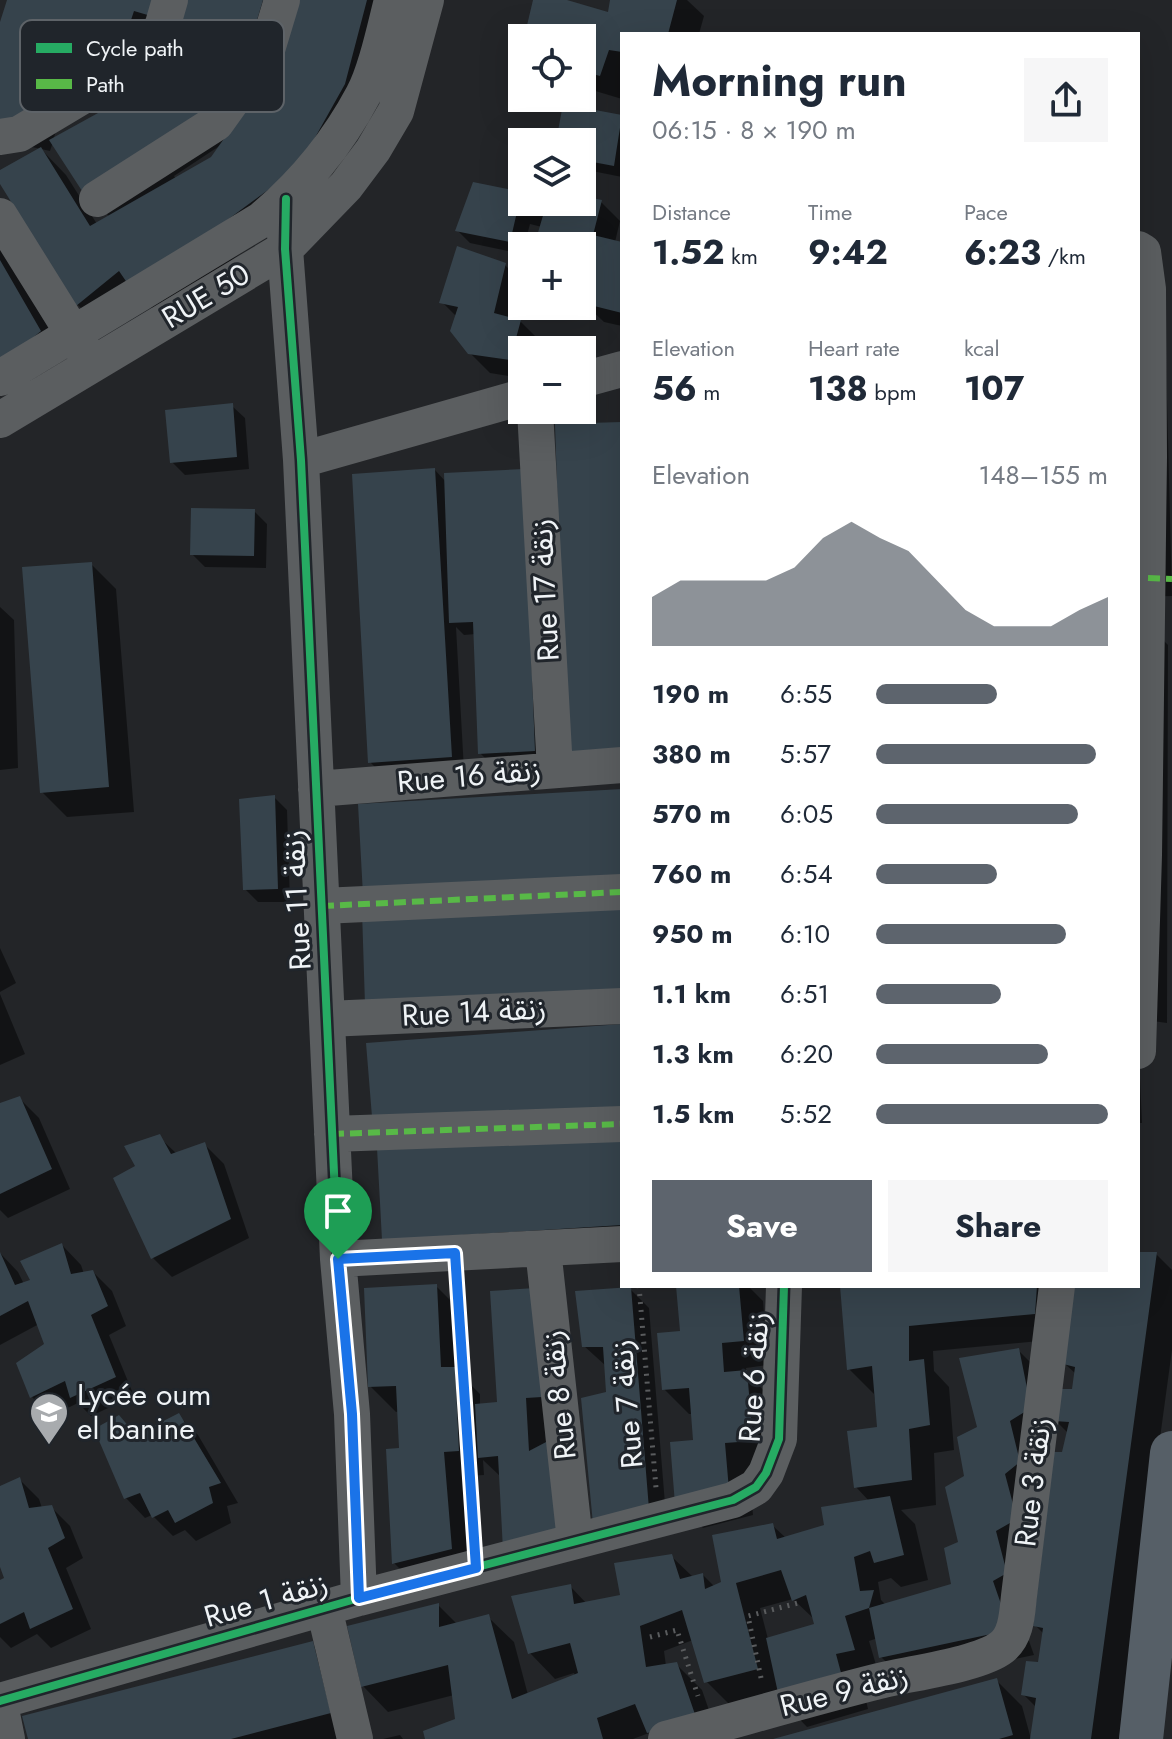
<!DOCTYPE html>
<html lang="en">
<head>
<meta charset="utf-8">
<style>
  :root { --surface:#fff; --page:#f6f6f7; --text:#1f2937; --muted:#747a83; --accent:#5d646d }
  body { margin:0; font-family:Jost,"Noto Sans Arabic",sans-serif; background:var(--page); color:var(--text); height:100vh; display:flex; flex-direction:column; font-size:30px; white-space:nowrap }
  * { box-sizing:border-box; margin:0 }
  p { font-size:26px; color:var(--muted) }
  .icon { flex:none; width:44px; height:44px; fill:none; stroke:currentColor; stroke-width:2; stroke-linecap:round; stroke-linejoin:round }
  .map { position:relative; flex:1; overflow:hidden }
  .panel { position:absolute; left:620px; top:32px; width:520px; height:1256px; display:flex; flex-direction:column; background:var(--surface); border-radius:0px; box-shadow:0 8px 32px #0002 }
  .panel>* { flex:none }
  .controls { position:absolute; left:508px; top:24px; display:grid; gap:16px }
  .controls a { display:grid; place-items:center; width:88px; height:88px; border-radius:0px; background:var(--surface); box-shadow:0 8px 32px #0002; font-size:40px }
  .pin { position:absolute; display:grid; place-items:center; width:68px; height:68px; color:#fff; margin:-82px -34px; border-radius:50% 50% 50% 0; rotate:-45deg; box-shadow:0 0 8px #0007 }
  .pin .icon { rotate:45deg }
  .round { display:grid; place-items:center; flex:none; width:84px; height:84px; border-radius:0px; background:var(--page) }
  .head { display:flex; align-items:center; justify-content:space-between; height:136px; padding:0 32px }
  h1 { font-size:44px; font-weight:700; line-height:60px }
  .metrics { display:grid; grid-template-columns:repeat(3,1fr); gap:12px; height:136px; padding:8px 32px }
  .metrics div { display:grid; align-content:center }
  .metrics b { font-size:34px; font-weight:700 }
  .metrics small { font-size:22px; font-weight:400 }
  .metrics p { font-size:22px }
  .chart { height:224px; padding:16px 32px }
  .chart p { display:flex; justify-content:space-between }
  .chart svg { width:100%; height:144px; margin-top:8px; fill:var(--accent); opacity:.7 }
  .action { display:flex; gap:16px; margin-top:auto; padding:16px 32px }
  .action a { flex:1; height:92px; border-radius:0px; background:var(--accent); color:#fff; font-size:32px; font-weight:700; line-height:92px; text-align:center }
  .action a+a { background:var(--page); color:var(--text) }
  ul { padding:0 32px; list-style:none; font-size:26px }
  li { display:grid; grid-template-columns:128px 96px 1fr; align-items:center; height:60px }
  li i { height:20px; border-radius:10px; background:var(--accent) }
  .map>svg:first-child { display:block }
</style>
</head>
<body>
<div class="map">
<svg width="1172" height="1739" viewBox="0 0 1172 1739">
  <rect width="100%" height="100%" fill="#232528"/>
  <path fill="#0007" fill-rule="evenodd" d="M9,0H398L370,110L323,193L158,314L142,298L103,330L78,305L0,180V172L41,149L66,175L97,224L110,217L85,193L53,142L50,151L0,140V28ZM159,35L173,39L159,81L141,92ZM71,77L136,94L53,141ZM221,145L212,158L176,179L174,176Z
    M535,0H560L609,15L613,0H687L704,16L699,34H622V99L582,87V38H526Z
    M565,107L622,117V177L582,169V142H558Z
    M522,195V202H536L546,212L549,202H582V198L601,202L620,221L615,242L622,244V326L604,322L584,303L588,279L582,278V246H536L542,227L530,224L522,254L470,243L457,230Z
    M0,244L65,357L29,386L0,356Z
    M504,264L522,282L516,320L520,321L540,341L537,350H522V378L490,373L470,353L457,317L442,302Z
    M1165,320L1172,596L1138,597Z
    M232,406L245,418L249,469L185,475L172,462Z
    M435,470L446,482L524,472L547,763L493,766L480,753L476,634L464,635L456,627L464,770L383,775L370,762Z
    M254,511L267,524L266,568L205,567L192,554Z
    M91,564L116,589L134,812L67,817L42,792Z
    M0,607L14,620L18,768L0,770Z
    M1138,615L1168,645L1167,1023L1138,1019Z
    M274,797L287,810L290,902H258L245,889Z
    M0,948L16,983L0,992Z
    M0,994L25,1054L0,1065Z
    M1138,1034L1142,1123H1138Z
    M19,1098L39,1118L70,1189L8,1218L0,1210V1105Z
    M622,1135V1238L397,1252Z
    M159,1137L177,1154L204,1144L224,1164L249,1238L172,1277L153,1258L138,1167Z
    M62,1245L81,1265L84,1274L93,1272L112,1291L126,1326L109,1335L134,1396L91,1416L78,1403L51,1416L32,1397L46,1345L39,1324L0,1345V1253L18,1272L24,1284L32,1281Z
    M1138,1254H1156L1172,1270V1350L1119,1739H1032L1037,1708L1023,1694L1040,1664L1044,1634L1035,1625L1068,1433L1056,1421L1073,1391L1076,1374L1065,1364L1076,1286H1138Z
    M436,1286L462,1312L465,1379L480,1394V1405L499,1404L535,1290L546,1445L500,1476L483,1460L484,1475L468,1476L476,1574L419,1588L394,1563L401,1450L400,1411L396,1412L370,1386Z
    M678,1286H748L763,1301L768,1365L746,1368L747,1373L771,1398L777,1465L749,1468L753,1515L703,1528L677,1503L695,1442L693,1414H689L664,1389L682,1333Z
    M842,1286H1060V1339L933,1351L934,1371L949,1387L954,1450L934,1453L936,1505L901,1510L915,1524L928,1580L901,1587L891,1578L878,1582L881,1600L886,1605L953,1585L966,1477L979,1428L1018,1350L1043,1375L1017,1607L1034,1655L907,1682L881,1657L878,1638L869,1641L879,1675L861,1679L868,1709L807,1727L782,1701L732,1707L706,1681L693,1640L664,1651L666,1666L676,1664L702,1690L719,1739H655L649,1733L633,1739H427L457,1721L454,1695L388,1712L363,1686L438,1605L458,1625L488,1617L514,1642L528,1695L575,1676L574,1673L555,1679L530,1653L570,1586L587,1604L622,1597L671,1556L693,1577L703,1575L715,1587L724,1583L772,1525L786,1538L826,1527L869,1501L856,1487L879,1428L874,1394L849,1369ZM793,1599L815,1620L816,1625L768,1639L760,1608Z
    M630,1289L649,1308L667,1528L614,1543L606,1366L584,1346Z
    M179,1416L198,1435L238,1503L227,1506L231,1523L196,1541L185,1530L173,1536L152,1515L145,1518L126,1498L137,1436Z
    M20,1480L39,1499L42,1508L51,1507L70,1526L83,1558L66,1568L91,1629L51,1648L37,1634L11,1648L0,1637V1583L6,1579L0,1561V1488Z
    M312,1644L337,1669L353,1739H30Z
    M997,1681L1022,1706L1031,1739H777Z
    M400,1735L403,1739H383Z"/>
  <path fill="#36434c" d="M7,0H155L151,16L134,11L114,71L46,53L25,127L0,121V22Z
    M182,0H263L254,30L213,109L84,194L49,140L158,80Z
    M294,0H367L345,84L298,168L132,290L119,271L76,306L0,184V170L41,147L90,226L211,157L277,64Z
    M533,0H567L608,12L610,0H677L668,34H622V52L609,50L600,76L582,71V38H524Z
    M563,104L622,115L614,166L582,160V142H556Z
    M473,182L522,192V202H530L527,215L517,212L510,242L455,231Z
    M582,196L602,200L593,235L622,242V313L582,303L588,267L582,265V246H534L547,202H582Z
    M457,246L506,263L494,313L521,320L510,360L468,354L450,331L458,307L439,303Z
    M0,260L41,331L2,363L0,360Z
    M233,403L237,457L170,463L165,410Z
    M622,422V753L566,755L555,424Z
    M435,468L452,757L368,763L352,474Z
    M524,469L535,751L478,754L473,622L449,623L444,473Z
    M191,508L255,509L254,556L190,555Z
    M92,562L109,787L40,793L22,567Z
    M622,789V881L363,895L358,804Z
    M275,795L278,889L243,890L239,799Z
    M622,901V995L365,1005L362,911Z
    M622,1024V1110L373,1129L366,1043Z
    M20,1096L52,1169L0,1194V1103Z
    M622,1133V1225L382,1240L377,1148Z
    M160,1134L171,1154L205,1142L231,1219L151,1259L113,1178L135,1166L124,1146Z
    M62,1243L71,1274L93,1270L108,1306L91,1315L116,1377L70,1398L65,1381L30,1398L16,1363L44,1344L28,1301L0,1316V1252L15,1285L30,1280L20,1261Z
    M1138,1252H1157L1091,1739H1030L1036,1698L1021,1695L1026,1661L1038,1662L1043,1628L1033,1626L1054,1452H1062L1069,1422L1054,1421L1059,1389H1072L1075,1367L1063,1364L1074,1286H1138Z
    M437,1284L441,1367H455L459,1451L444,1452L452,1549L392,1564L386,1449L399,1448L396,1386L368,1387L364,1288Z
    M676,1286H739L744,1341L722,1343L724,1372L747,1370L753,1441L725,1443L729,1490L675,1504L670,1442L693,1440L689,1388L662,1390L657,1333L680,1331Z
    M840,1286H1037L1035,1314L909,1326V1361L924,1359L930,1425L909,1429L912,1480L854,1488L847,1431L877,1427L872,1366L847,1370Z
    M631,1287L649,1509L593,1524L581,1398L606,1392L603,1347H582L575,1291Z
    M535,1288L542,1397L526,1398L529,1451L548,1441L560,1536L503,1550L498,1456L478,1458L475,1404L497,1402L490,1291Z
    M1019,1348L1031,1408L1010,1421L1020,1462L1005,1474L1017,1519L996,1531L1007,1573L993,1581L1010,1630L879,1658L869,1608L951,1584L944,1548L958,1542L945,1487L964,1476L957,1437L977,1427L959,1358Z
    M179,1413L221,1483L209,1487L213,1503L175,1523L168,1510L152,1518L140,1493L124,1499L94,1429L119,1415L136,1435Z
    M20,1477L29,1508L52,1505L65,1538L48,1548L73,1609L30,1629L24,1612L0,1624V1580L4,1578L0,1567V1486Z
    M890,1496L904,1555L874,1563L870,1551L854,1557L860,1591L874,1590L869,1608L845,1616L855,1650L836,1654L844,1684L780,1702L766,1638L814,1624L806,1595L792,1601L781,1570L736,1583L758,1669L704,1683L682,1610L640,1626L646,1667L677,1662L698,1723L647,1733L635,1704L597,1718L603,1739H425L423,1731L455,1719L448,1665L361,1687L347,1626L439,1603V1627L489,1614L512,1699L578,1673L570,1643L528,1654L511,1596L571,1584L574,1604L620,1595L614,1563L672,1554L680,1579L703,1573L705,1589L721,1582L712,1535L773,1523L777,1539L824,1525L821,1507Z
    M313,1641L331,1713L231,1739H28L22,1716Z
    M997,1678L1013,1735L999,1739H773Z"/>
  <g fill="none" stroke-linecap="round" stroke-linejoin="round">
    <path stroke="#5a5c5e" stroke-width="5" stroke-dasharray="2 6" stroke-linecap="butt" d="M457,1286L473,1535
      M639,1286L656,1488
      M650,1637L677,1630L698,1696
      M761,1678L748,1616L798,1603"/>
    <path stroke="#5b5e60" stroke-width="36" d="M0,137L19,134L136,64L156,39L163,24L170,0
      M97,199L216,123L266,53L282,0
      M286,199L285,249L301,460L338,1259L352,1414L359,1598
      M0,216L86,354
      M1138,249L1143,252L1148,289L1149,457L1144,855L1138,1051
      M0,378L261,220C303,185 337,144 363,95C376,71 385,27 392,0
      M582,380L622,369
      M535,410L555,770
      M0,420L285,249L346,186L373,150L396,111L426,0
      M301,460L522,397
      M316,789L622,765
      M322,906L622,892
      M327,1019L622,1006
      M332,1134L622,1124
      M543,1249L575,1541
      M338,1259L622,1244
      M324,1608L355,1739
      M0,1701L359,1598L733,1500L756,1487L766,1473L779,1439L784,1286
      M0,1704L7,1739
      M666,1739C737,1720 807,1699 879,1681C910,1673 979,1665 1002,1647C1017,1635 1017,1613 1019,1596L1057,1286"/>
    <path stroke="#565f67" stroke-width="44" d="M1141,1739L1172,1453"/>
    <path stroke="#58b947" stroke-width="6" stroke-dasharray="12 6" stroke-linecap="butt" d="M1148,578L1172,579
      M322,906L622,892
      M332,1134L622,1124"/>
    <g stroke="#20252b" stroke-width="13">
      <path id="cycleway" d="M286,199L285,249L301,460L338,1259L352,1414L359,1598
        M0,1701L359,1598L733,1500L756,1487L766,1473L779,1439L784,1286"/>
    </g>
    <use href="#cycleway" stroke="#26ab63" stroke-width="8"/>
  </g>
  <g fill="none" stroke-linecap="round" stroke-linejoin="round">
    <g stroke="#fff" stroke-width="16">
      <path id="route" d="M455,1253L476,1568L359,1598L352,1414L338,1259Z"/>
    </g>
    <use href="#route" stroke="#1a73e8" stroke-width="10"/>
  </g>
  <defs>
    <g id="school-pin" transform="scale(2)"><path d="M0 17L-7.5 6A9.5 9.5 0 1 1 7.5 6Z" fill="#a8abae" stroke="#20252b"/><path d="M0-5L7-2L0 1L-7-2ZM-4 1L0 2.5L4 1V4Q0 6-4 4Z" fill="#fff"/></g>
  </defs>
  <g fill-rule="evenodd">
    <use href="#school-pin" x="49" y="1412"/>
  </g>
  <g text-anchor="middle" stroke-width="6" stroke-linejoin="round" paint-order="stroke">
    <g font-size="30" fill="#eff3f6" stroke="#20252b">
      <text transform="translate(206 296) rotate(-31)" y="10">RUE 50</text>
      <text transform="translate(545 590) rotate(-93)" y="10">Rue 17 زنقة</text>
      <text transform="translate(469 776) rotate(-5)" y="10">Rue 16 زنقة</text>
      <text transform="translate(297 900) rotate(-93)" y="10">Rue 11 زنقة</text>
      <text transform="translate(474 1012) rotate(-3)" y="10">Rue 14 زنقة</text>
      <text transform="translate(754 1377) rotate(-86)" y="10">Rue 6 زنقة</text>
      <text transform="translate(559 1395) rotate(-96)" y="10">Rue 8 زنقة</text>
      <text transform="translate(627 1404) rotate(-95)" y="10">Rue 7 زنقة</text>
      <text transform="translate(1033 1482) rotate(-83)" y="10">Rue 3 زنقة</text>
      <text transform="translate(266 1600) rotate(-16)" y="10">Rue 1 زنقة</text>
      <text transform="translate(844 1691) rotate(-14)" y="10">Rue 9 زنقة</text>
    </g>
    <g font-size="30" fill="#eff3f6" stroke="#20252b" text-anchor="start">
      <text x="77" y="1405">Lycée oum<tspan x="77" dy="34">el banine</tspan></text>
    </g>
  </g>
  <rect x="20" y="20" width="264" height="92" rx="12" fill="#20252b" stroke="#5e6368" stroke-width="2"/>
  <rect x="36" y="43" width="36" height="10" fill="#26ab63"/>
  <rect x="36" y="79" width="36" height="10" fill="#58b947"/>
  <g font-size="22" fill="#eff3f6">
    <text x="86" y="56">Cycle path</text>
    <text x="86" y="92">Path</text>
  </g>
</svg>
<div class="controls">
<a><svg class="icon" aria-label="locate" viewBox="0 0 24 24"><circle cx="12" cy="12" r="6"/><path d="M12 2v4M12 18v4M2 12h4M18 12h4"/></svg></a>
<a><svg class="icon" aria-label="layers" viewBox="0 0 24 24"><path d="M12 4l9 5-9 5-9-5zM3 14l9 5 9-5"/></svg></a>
<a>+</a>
<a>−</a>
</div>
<div class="pin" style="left:338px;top:1259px;background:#1e9e55"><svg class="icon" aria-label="arrive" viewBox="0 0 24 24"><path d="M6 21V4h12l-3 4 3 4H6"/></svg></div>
<section class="panel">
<div class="head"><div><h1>Morning run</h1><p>06:15 · 8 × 190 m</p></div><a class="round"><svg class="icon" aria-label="share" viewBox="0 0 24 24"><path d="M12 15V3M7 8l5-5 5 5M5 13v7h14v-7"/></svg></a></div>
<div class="metrics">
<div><p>Distance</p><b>1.52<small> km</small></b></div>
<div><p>Time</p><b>9:42</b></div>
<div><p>Pace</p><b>6:23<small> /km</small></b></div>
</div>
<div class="metrics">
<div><p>Elevation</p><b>56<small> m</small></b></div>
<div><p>Heart rate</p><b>138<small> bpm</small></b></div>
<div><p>kcal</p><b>107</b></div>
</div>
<div class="chart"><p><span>Elevation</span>148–155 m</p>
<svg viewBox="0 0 160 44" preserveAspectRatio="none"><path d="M0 44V29L10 24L20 24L30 24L40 24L50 20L60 11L70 6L80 11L90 15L100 24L110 33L120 38L130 38L140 38L150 33L160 29V44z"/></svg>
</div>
<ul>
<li><b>190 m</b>6:55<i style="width:52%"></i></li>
<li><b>380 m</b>5:57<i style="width:95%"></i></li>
<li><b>570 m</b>6:05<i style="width:87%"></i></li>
<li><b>760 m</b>6:54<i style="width:52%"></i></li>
<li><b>950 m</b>6:10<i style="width:82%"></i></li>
<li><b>1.1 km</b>6:51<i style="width:54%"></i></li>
<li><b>1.3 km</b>6:20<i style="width:74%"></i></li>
<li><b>1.5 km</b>5:52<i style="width:100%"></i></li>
</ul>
<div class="action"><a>Save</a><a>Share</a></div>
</section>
</div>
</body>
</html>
